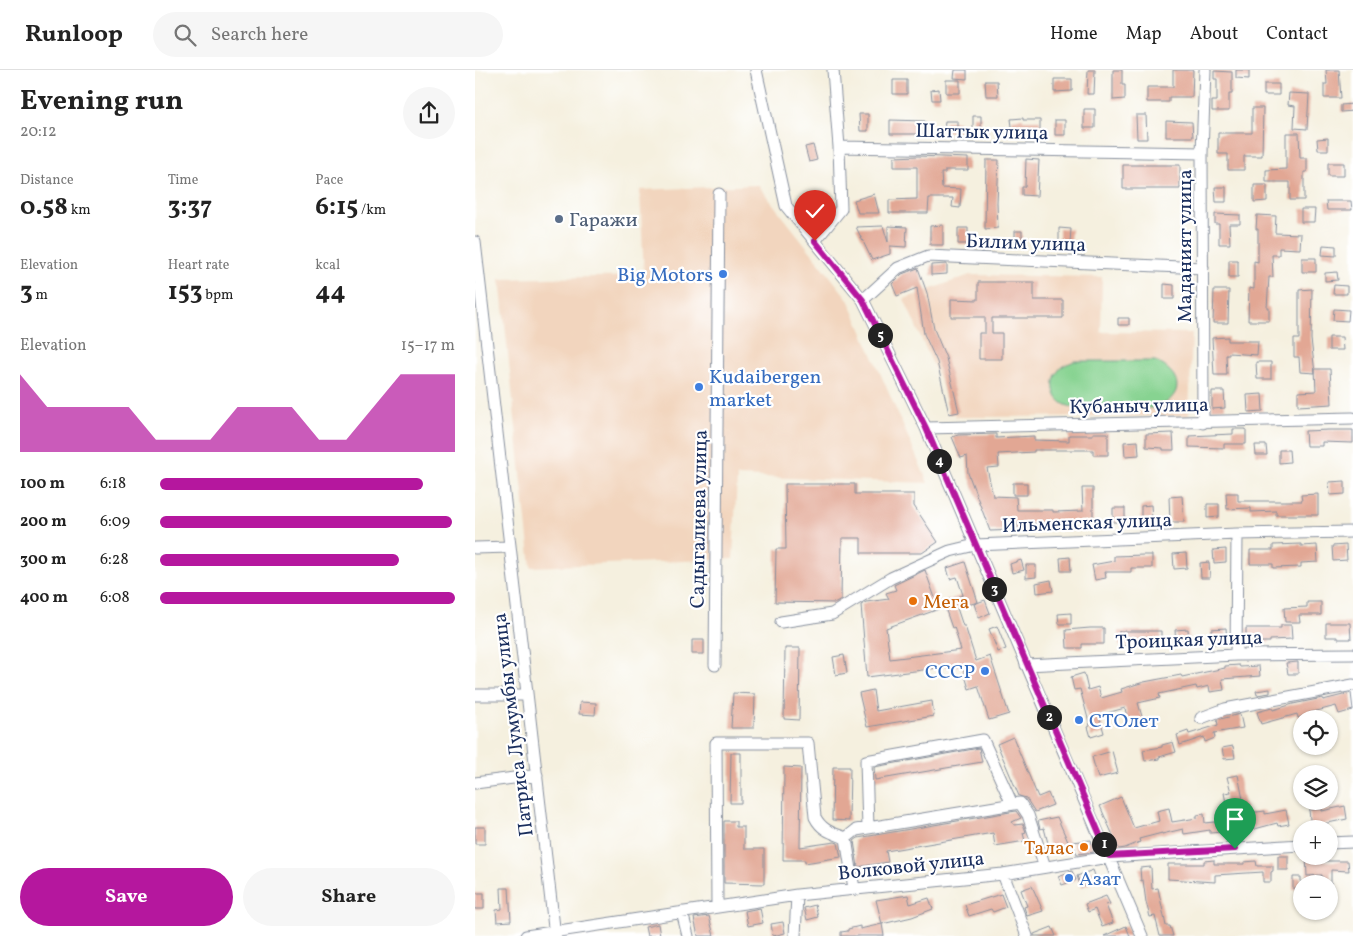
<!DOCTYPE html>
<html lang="en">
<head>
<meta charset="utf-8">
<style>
  :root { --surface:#fff; --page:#f6f6f6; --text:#222; --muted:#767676; --line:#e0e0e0; --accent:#b5179e }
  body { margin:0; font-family:Vollkorn,serif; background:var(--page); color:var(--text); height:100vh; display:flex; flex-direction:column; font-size:19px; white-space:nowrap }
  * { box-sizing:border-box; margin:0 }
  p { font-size:16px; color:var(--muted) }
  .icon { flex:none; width:28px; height:28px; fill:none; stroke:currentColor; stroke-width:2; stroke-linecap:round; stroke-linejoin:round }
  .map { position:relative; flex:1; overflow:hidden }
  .panel { display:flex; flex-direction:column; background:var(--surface); width:475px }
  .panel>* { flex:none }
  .tools { position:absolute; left:818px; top:640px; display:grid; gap:10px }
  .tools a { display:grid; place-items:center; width:45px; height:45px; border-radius:50%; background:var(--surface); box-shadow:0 1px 4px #0004; font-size:25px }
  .pin { position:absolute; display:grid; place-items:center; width:42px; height:42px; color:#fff; margin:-51px -21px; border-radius:50% 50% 50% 0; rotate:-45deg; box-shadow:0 0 5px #0007 }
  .pin .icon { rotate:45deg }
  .km { position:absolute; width:25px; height:25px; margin:-12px; border-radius:50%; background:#222; color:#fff; font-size:14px; line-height:25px; text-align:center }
  .round { display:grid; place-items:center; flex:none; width:52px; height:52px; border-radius:26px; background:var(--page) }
  .summary { display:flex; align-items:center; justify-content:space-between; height:85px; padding:0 20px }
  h1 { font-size:28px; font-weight:700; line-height:38px }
  .figures { display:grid; grid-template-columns:repeat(3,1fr); gap:8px; height:85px; padding:5px 20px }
  .figures div { display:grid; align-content:center }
  .figures b { font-size:25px; font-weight:700 }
  .figures small { font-size:14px; font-weight:400 }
  .figures p { font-size:14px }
  .chart { height:140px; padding:10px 20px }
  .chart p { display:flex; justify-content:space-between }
  .chart svg { width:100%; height:90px; margin-top:5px; fill:var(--accent); opacity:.7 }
  .action { display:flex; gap:10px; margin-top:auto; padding:10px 20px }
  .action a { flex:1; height:58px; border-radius:30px; background:var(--accent); color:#fff; font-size:20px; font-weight:700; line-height:58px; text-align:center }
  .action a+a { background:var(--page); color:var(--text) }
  ul { padding:0 20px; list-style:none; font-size:16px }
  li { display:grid; grid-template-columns:80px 60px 1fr; align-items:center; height:38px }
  li i { height:12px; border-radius:6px; background:var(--accent) }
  header { display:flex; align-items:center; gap:30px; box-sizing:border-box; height:70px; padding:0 25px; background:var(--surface); border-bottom:1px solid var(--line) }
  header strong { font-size:24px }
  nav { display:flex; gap:28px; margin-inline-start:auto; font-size:18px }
  .search { width:350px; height:45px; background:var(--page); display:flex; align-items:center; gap:12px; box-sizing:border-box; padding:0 18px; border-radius:28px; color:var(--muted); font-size:19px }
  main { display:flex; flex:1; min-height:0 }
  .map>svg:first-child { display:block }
</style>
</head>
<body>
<header>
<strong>Runloop</strong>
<div class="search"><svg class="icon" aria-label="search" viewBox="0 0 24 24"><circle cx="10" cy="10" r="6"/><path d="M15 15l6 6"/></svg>Search here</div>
<nav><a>Home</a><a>Map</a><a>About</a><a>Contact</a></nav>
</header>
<main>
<section class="panel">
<div class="summary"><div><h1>Evening run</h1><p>20:12</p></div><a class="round"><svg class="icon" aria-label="share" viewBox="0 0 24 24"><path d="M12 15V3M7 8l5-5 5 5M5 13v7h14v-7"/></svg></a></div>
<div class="figures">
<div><p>Distance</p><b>0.58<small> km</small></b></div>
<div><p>Time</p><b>3:37</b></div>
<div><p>Pace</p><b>6:15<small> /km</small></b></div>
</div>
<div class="figures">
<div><p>Elevation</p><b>3<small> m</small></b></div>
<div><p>Heart rate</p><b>153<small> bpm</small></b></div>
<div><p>kcal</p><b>44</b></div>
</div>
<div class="chart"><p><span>Elevation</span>15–17 m</p>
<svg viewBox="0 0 160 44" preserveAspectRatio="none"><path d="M0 44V6L10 22L20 22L30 22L40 22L50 38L60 38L70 38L80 22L90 22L100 22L110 38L120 38L130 22L140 6L150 6L160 6V44z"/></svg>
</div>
<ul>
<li><b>100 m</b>6:18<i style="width:89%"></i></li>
<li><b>200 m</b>6:09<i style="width:99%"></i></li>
<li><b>300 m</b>6:28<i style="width:81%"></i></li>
<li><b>400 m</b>6:08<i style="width:100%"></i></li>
</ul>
<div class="action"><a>Save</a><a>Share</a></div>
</section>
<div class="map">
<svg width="878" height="866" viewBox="0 0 878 866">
  <rect width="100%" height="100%" fill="#fff"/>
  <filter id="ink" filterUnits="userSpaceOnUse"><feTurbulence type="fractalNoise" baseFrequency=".02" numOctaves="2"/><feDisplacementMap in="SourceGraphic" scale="10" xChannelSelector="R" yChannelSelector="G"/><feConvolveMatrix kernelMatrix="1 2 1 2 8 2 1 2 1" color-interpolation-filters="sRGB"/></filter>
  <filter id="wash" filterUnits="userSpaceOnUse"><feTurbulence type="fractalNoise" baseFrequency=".0096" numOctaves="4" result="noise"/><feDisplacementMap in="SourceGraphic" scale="20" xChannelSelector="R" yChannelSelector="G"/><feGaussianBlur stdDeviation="1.12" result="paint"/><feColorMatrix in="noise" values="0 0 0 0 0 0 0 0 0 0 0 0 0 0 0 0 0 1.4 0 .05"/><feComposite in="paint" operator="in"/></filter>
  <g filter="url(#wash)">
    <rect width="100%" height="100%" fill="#f5f0df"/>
    <path fill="#f2d5be" d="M283,115L373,229L453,413L262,406L258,489L56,497L25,209L169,206L165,120Z
      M495,205L627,207L626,262L717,263L714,346L481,347L429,229Z"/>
    <path fill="#87d391" stroke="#518178" d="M599,291H680C708,304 710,326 681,338L597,337C593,336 588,334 586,332C575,323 577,304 588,296C591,294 596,293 599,291Z"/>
    <g id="blocks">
      <path fill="#e2a794" d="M480,0H492V9L479,8Z
        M613,0H620L619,24H612Z
        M638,0H647V15H650V29L638,30Z
        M698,0H718L717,27H694V32H672V17H698Z
        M761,0H774V9L761,8Z
        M851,0H864L866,28H849V14H852Z
        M739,1L757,2V24H754V41H737V31H742V9H739Z
        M579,9H597V21L579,22Z
        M418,10H432V24H418Z
        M471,10H485V23H471Z
        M510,11H522L523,26H511Z
        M789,14H804V25H789Z
        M464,19L465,30H457L456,20Z
        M814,23L834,24L832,59L819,58L820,36L813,35Z
        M878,34V41L866,42V35Z
        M777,38H788L787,86H769V100H753V84H743V63H777Z
        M609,39H620V58H609Z
        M384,44H393V61H385Z
        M661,45H671L672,69H662Z
        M498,46H506V62H498Z
        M548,48V50H565V65H553V63L538,64L536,49Z
        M415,50L450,51L449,64H415Z
        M580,50H590V65H580Z
        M470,51H483V62L469,61Z
        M691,51L717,52L718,67H691Z
        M811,63H824L825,88H832V102H829V130H815V112H791V100L811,99Z
        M853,68V80H843L842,69Z
        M338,75L342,90L334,92L330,77Z
        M443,86L493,88V100H470V103H466L467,118L486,119L485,138L477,137L478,128H454L453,143H414V130L442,129V97H419V87Z
        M551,89L564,90L562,126L547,125V117H550Z
        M511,90H524L522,133L523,158L510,159Z
        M853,93H869V106H853Z
        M648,95H705V119H648Z
        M779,115H792V131L779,132Z
        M740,117H751V132H741Z
        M399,124L404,143H383L379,130Z
        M851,131H876L877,140H852Z
        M826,139H840L839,152H826Z
        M740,144L765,145V154H754L755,174H744V154H740Z
        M782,145L801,146L800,163L826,164L825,179L804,178V185H797L798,207H794L792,238H794V251H773L774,218L779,219V191L783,192V159H781Z
        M468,155V175H455V156Z
        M408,156L413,172V156L432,157L431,177L415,176V184L397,190L381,157Z
        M483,158H493V174H483Z
        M584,158L596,159L595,173L584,172Z
        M540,161H547V174H540Z
        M848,175L861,176V186L847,185Z
        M827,188H841V202H827Z
        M754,190H763V207H754Z
        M472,194V204L456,205V195Z
        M443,198L452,223L459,259L471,288L484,342L474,344L462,292L449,264L442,218L422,226L417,214L427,204Z
        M862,202L863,210L850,211V203Z
        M503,212H559V230H588V248H517V263H527V289H504V263H510V247H476V229L503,230Z
        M689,214L699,215V229H689Z
        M859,215L872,216V224H858Z
        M837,219L836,269L840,303L825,302L824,287H819V269H824V220Z
        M739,220H754L753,253H738Z
        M859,239L874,240L873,251L858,250Z
        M643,248H654V255H643Z
        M753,267V271H783L782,285L754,283V285H751L752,305H739L737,268Z
        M854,267H867L868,280H854Z
        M781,292H796V309H782Z
        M840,299H855L857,334L823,336V322L841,321Z
        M737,321H749L750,338L737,339Z
        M787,324L788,341L773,342L772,325Z
        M758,359H771V374H749V378L714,377V366L758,364Z
        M853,360H878V373L847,372V376H831L830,361Z
        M618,363H633V385H618V380H559V382L523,384L524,397L512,398L518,426L541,427L542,440H578V442L608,441L607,418H618V451L542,454L543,460L515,461L493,403L492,386L486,388L477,367L483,365L521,364V368L559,366V370L594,371V365H618Z
        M698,363L699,380H688V378L671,377V364Z
        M663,371L664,385L650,386L649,372Z
        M780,375H791L792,385H781Z
        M804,380H814L815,392L804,393Z
        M870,411V424L855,425L854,412Z
        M538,413H552V425H538Z
        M310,414H380V424H439V436L463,472L447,483H386V468H367L366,530L361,533L300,532L301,479H311Z
        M751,423H763V431H827L826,425L843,424V445H801V441L776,442V438L752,439Z
        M707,426L709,452H695L694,427Z
        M732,434H744V447L732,448Z
        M676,435L677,449H666V436Z
        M638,438H650V452H638Z
        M826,474V476L842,475L843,492L826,493V497L798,498V494H775V480H798V475Z
        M871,475L872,490L858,491L857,476Z
        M751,479V492L739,493L738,480Z
        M711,483L712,498L699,499L698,484Z
        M669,485H677V498H656V502H630L631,508L620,510L617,495L639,491V486Z
        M595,487L596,501H586L585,488Z
        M546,490L549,500L537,503L535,494Z
        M490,492L503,532L482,538L488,556H490L501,591L515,586L534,644L514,650L503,616L494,619L487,595L392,607L386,535L391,532L414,529L411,523L421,520L419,515L450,500L464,539L411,558L415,589L486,580L479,557L477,558L468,532L488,525L482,507L475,509L472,498Z
        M734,492L735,508H726L725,493Z
        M551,495H561V507L551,508Z
        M576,510L578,521L562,523L561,513Z
        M510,530L515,543L504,548L499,534Z
        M832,532H846V545H824L825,552H810L809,538L832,537Z
        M596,543V554H584L583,544Z
        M851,553H875L876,569H863V567H851Z
        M806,555H816L817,569L795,570V572H771V558H806Z
        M522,556L531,579L523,582L514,559Z
        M615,558H629V574H607V578H592L591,560Z
        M751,558L752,573L737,574L736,559Z
        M713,559L714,573H701L700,560Z
        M644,561H686V575L644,576Z
        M217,570H229V584H217Z
        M310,578H325L324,650L309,649Z
        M369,585L372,603L361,605L358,587Z
        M823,592V604H813L811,593Z
        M764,595L765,597L784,596L785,606L747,609L749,620L735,622L734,616L722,619L721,616L684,624L685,628L663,633L669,653L654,657L650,638L624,645L629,663L616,667L613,657L615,656L605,619L599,620L596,607L609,603L613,620L623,617L626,628L647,622L646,619L669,612L706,605L707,607L750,598V596Z
        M795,619V623L782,625L781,621Z
        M398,620L401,641L457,631L459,646L392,657L384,623Z
        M258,623L280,624L279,658H256Z
        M876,623L878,640L864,644L861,636L834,643V645L823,648L822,644L786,654L782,642L797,638L798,640L818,634L848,628V630Z
        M105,632L121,633L120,645L104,644Z
        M765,644L768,658L739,663L740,668L730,672L729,667L705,675L702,665L713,661L714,664L743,655L742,650Z
        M538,667L563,727L573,723L578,735L560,742L551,728L544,726L522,674Z
        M698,672L701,682L684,687V689L670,691L668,680L687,677V675Z
        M758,676L760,688L749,689L747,678Z
        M504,678L507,692L400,710L399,697Z
        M637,681L643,703L623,708L617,687Z
        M256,683H266V733H255Z
        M309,697L326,698L325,777L360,772L363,773L366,787L330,793V790H308Z
        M358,697H375L374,751L357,750Z
        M763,705L770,739L753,742L749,723L756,722L752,707Z
        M646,727L659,758L684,751L682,741L694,738L697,752L722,748V745L729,744L730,753L759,750V761L735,763V760L709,764L708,759L687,764V763L664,769L665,772L650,778L644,779L625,736Z
        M870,736L872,749L848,754L849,757L836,759L834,740L847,739V741Z
        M811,740L814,754L803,756L802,753L776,760L773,743L790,741V744Z
        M541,741L546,748L537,752L539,755L548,754L551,762L548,763L550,771L520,776L518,763L411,781L413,792L383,797L379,771L383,768Z
        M582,747L594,774L574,777L569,758L565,759L563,751Z
        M249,751H261V757H269V779H289V814L249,813Z
        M0,757H10V774H0Z
        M616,770L619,782L602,784L597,772Z
        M803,786H813V800H803Z
        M831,786H845V791H873L874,801L856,800V814H847V805L832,806Z
        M739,790V794H769V792L781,791L782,796H798V801L796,802V812H788V802L740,805V812L693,809V794H729V791Z
        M676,797L677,819L683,818L691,856H695L698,866H685L680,846L675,847L671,832L668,810L666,811L665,798Z
        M618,800L622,811L606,817L602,806Z
        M597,801L601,810L587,815L583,806Z
        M818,807H826V819H818Z
        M557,816L568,841L552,846L549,837L552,836L546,820Z
        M26,818H34L36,851L22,852L21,840L27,839Z
        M0,823H9V839H0Z
        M526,824L531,837L518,842L516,839L494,846L490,835Z
        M433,825L435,834L454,828L458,839L437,847L407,854L401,830Z
        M631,826L635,834L631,835L638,853L627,857L620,839L613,842L610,834Z
        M340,835L343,847L332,850L329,838Z
        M285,838L288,853L273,856L270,841Z
        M234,846L239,866H223L219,848Z
        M308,852L310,863L298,866L296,854Z
        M183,854L185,866H172L170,857Z
        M407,854L409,866H366V862L373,861V859L385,856V859Z
        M651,856L655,866H629Z
        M577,857L581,866H559V864Z"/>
    </g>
  </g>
  <g filter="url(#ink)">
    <use href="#blocks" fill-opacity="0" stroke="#88909e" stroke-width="1"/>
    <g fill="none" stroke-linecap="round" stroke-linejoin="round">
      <g stroke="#88909e" stroke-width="13">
        <path id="minor" d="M281,0L311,136L388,230L451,358L667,866
          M358,0L364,77L727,83
          M340,171L366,139L364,77
          M0,172L80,866
          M388,230L423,198L453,186L728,198
          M728,353L727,83L730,0
          M451,358L878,348
          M0,478L35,477
          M306,552L357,544L416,508L475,481L500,475L762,464L878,462
          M761,585L762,464
          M240,595L244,124
          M551,595L761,585L878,584
          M0,625H52
          M726,648L750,639L878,615
          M0,713L62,705
          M393,758L391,691L508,670L537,734
          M854,773L878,772
          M528,804L552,866
          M379,819L371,768L381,760L545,733L553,745L570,797
          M242,837L241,673H333L340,747C347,761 358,763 371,768
          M207,842L213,866
          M51,866L322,825L528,804L634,787L826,775
          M320,866L322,825"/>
      </g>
      <use href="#minor" stroke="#fff" stroke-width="11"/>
    </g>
  </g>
  <g fill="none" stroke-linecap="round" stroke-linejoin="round" filter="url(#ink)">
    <g stroke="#fff" stroke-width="10">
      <path id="route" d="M340,171L388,230L451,358L634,786L760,779"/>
    </g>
    <use href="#route" stroke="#b5179e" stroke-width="6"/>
  </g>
  <circle fill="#5c6f8a" stroke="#fff" stroke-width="2" cx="84" cy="149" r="5"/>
  <g fill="#3f7fe0" stroke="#fff" stroke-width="2">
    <circle cx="248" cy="204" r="5"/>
    <circle cx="224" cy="317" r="5"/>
    <circle cx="510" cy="601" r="5"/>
    <circle cx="604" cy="650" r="5"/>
    <circle cx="594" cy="808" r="5"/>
  </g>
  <g fill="#e8710a" stroke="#fff" stroke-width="2">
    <circle cx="438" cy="531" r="5"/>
    <circle cx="609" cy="777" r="5"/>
  </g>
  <g text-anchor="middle" stroke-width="4.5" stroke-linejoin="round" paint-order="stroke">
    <g font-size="20" fill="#1b2f5e" stroke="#fff">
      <text transform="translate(507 61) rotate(1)" y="7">Шаттык улица</text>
      <text transform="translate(551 172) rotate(2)" y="7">Билим улица</text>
      <text transform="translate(709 176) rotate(-90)" y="7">Маданият улица</text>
      <text transform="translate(664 335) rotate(-1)" y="7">Кубаныч улица</text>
      <text transform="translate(223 449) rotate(-89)" y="7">Садыгалиева улица</text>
      <text transform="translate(612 452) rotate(-2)" y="7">Ильменская улица</text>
      <text transform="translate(714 569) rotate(-2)" y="7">Троицкая улица</text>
      <text transform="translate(37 655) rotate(-97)" y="7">Патриса Лумумбы улица</text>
      <text transform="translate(436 795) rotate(-6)" y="7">Волковой улица</text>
    </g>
    <g font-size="20" fill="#4e5e75" stroke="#fff" text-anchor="start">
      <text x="94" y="156">Гаражи</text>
    </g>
    <g font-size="20" fill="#366cbe" stroke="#fff" text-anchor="start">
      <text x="238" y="211" text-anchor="end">Big Motors</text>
      <text x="234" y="313">Kudaibergen<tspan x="234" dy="23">market</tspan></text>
      <text x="500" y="608" text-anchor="end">СССР</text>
      <text x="614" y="657">СТОлет</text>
      <text x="604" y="815">Азат</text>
    </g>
    <g font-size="20" fill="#c56008" stroke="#fff" text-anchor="start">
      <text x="448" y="538">Мега</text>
      <text x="599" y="784" text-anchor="end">Талас</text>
    </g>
  </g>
</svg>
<div class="tools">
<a><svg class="icon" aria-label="locate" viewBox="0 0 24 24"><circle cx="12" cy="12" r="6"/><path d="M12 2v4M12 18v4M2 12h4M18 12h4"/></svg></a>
<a><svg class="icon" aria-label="layers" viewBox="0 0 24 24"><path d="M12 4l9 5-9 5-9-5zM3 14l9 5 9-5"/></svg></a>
<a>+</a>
<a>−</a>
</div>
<div class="pin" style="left:760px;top:779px;background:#1e9e55"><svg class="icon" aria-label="arrive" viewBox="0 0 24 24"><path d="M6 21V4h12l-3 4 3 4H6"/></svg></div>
<div class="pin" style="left:340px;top:171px;background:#d93025"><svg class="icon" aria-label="check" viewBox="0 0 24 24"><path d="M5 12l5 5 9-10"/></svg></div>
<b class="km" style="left:629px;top:774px">1</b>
<b class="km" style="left:574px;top:647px">2</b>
<b class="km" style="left:519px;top:519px">3</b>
<b class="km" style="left:464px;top:391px">4</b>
<b class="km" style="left:405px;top:265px">5</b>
</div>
</main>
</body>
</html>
